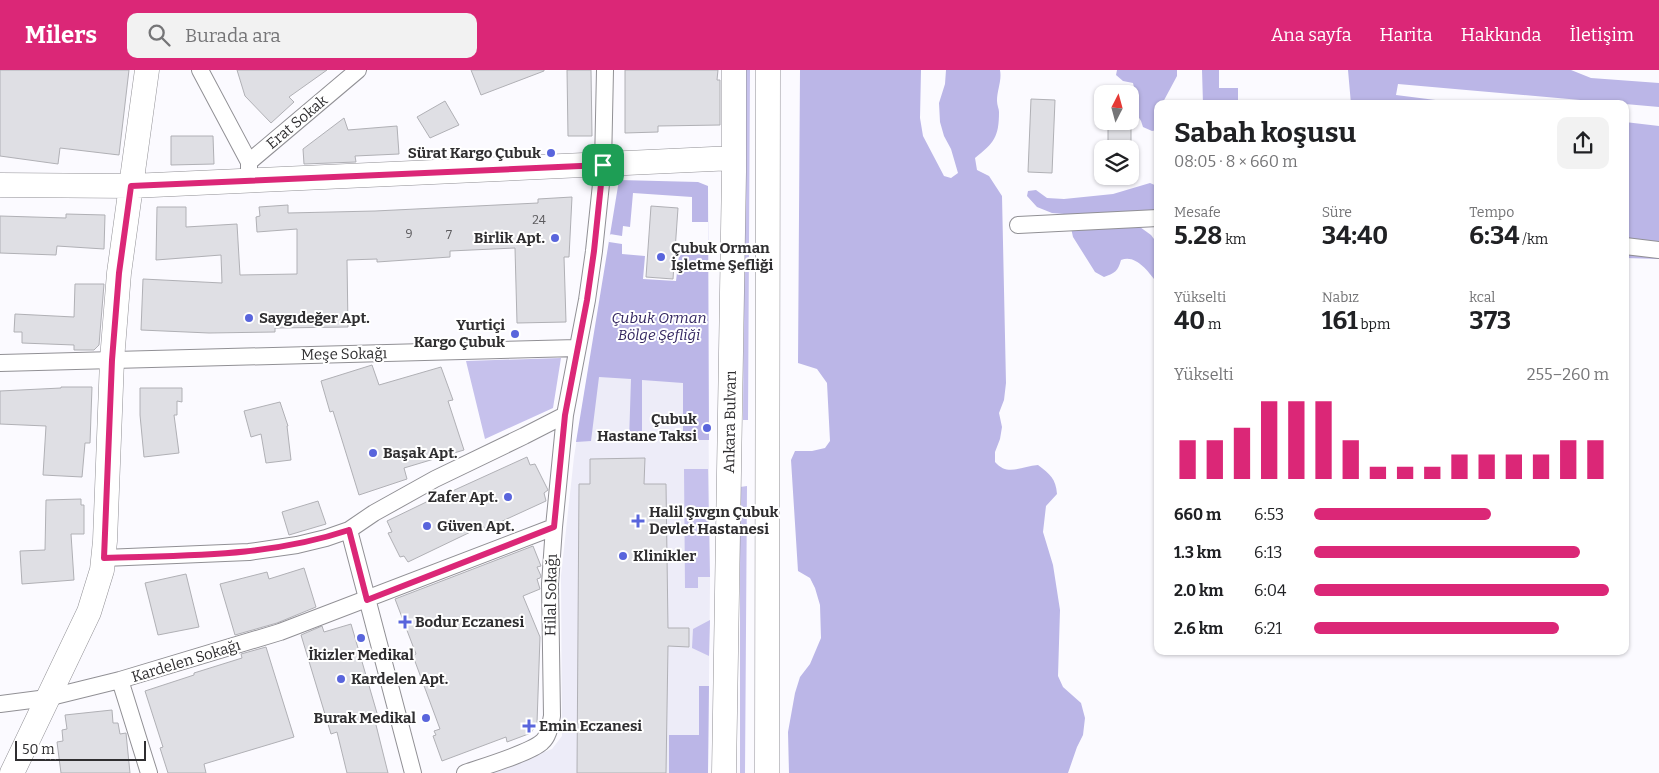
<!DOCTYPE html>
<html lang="tr">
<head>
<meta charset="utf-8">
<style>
  :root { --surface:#fff; --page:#f2f2f2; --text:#202124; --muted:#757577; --accent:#db2777 }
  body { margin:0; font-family:Bitter,serif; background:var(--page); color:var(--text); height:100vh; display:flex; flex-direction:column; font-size:19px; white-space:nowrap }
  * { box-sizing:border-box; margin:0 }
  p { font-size:16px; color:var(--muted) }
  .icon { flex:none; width:28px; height:28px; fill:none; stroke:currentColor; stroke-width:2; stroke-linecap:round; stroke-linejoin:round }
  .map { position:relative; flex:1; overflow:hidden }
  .details { position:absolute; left:1154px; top:30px; width:475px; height:555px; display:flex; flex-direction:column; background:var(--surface); border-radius:10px; box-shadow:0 1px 4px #0004 }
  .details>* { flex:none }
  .needle { width:32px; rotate:6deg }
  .tools { position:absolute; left:1094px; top:15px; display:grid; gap:10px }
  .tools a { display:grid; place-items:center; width:45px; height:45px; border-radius:10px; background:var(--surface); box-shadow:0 1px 4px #0004; font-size:25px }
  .scale { position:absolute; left:15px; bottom:12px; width:131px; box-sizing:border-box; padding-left:5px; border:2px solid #2f2e30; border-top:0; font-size:14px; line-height:18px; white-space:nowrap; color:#2f2e30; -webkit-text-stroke:4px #fff; paint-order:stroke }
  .pin { position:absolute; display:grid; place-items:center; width:42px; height:42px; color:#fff; margin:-21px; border-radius:10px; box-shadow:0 2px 8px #0006 }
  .round { display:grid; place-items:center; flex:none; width:52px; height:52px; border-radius:10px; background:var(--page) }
  .overview { display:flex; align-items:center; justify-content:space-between; height:85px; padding:0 20px }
  h1 { font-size:28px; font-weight:700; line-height:38px }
  .stats { display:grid; grid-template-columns:repeat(3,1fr); gap:8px; height:85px; padding:5px 20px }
  .stats div { display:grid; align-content:center }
  .stats b { font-size:25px; font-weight:700 }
  .stats small { font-size:14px; font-weight:400 }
  .stats p { font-size:14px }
  .chart { height:140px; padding:10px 20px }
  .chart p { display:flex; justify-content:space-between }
  .chart svg { width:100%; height:90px; margin-top:5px; stroke:var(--accent); stroke-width:6 }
  ul { padding:0 20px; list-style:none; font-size:16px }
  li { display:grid; grid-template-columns:80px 60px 1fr; align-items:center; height:38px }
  li i { height:12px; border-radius:6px; background:var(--accent) }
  header { display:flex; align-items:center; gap:30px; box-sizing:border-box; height:70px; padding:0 25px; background:var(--accent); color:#fff }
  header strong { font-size:24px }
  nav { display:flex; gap:28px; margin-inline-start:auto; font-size:18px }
  .search { width:350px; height:45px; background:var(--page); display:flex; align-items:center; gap:12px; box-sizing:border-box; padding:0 18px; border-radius:10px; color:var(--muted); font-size:19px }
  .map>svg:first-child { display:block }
</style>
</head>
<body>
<header>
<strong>Milers</strong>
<div class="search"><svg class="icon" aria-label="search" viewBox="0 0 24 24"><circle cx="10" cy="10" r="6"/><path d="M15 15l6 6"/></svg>Burada ara</div>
<nav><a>Ana sayfa</a><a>Harita</a><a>Hakkında</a><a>İletişim</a></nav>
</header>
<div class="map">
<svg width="1659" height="703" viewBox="0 0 1659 703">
  <rect width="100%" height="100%" fill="#fbfaff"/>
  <path fill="#edecf8" d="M589,295L708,307L710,514L708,703H487L552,679L562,666L561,506L574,387Z"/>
  <path fill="#c6c1ec" d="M745,0H750L748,350H743Z
    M561,288L553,338L485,369L466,291Z
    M684,399H708L710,507H698V518H685Z
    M747,416L745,703H740V417Z
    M710,550L709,586L692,578L693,559Z"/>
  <path fill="#bbb6e7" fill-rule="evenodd" d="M800,0H921L920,48L923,66L944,106L951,108L958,103L951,79L944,66L940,52L939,33L945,14L946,0H1000C1002,11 997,20 997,31C997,35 999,39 999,42C999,67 994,73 975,88L977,100L989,106L1002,126L1006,313L1004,330L999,343L1002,357L1000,369L995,382V392C1008,407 1021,396 1038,395C1050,404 1056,409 1057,424L1046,436L1043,462L1053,495L1060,540L1058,606L1063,617L1081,633L1085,648L1083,665L1077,677L1068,703H789L788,662L795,623L800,607L810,594L821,568L820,535L815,518L810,508L798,501L791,390L795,381H812L825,378L830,371L827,313L817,299L798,293Z
    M1117,0H1177V6L1162,34H1158L1157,60L1152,61L1143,57L1141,51L1136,43L1137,31L1133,13L1123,11L1116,5Z
    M1202,0H1219V18H1238V34H1203Z
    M1348,0H1571L1591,8L1659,13V37L1398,14L1396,25L1467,34H1351Z
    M1625,52L1659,56V189L1625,188Z
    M619,110L698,112L708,116L709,370H683V313L642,310V371H629L631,309L599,307L591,371L576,372ZM633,123L692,127V152H708V184L679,185L676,211L643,209L645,186L622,184V174L609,172L610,164L622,166L623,156L630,157Z
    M1150,113L1157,116V147L1133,152L1151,165L1157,173V209L1155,210C1147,200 1135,184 1121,190C1118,201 1115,203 1104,207L1095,202L1073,167L1069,149L1064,144L1052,143L1037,137L1027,126L1028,121L1036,120L1047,128L1064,129L1113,124Z
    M699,616H709L708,703H669V665H699Z"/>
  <path fill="#dfdfe4" stroke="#b0b0b5" d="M0,0H129L119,85L60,78L58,94L0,86Z
    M237,0H327L289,27L294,32L271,53L245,26Z
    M471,0H544V1L481,25Z
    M567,0H591L592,66H568Z
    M625,0H718L717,10H720V55L658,56V62L625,63Z
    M1031,29L1055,30L1052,103L1028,102Z
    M445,31L459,55L430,68L417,47Z
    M344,48L348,60L397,56L399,84L355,86L356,92L304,94L303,79Z
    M1108,51H1131V79H1108Z
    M171,66H213L214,94L171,95Z
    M572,127L569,187H564L566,252L517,253L515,178L450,181V187L377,192V189L347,190L348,257L275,258V262L209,263L141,260L143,209L222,213L221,185L156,190L157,137H186V157L237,154L240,205L297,204V159L257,162L256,147L260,146L259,137L288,135V143L375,141L538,133V129Z
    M651,136L678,138L673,209L646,207Z
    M66,144L105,145L104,179L57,176L56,185L0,183V146L66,148Z
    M75,214H104L99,275L94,280H74V275L22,273V262H14L15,244L74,247Z
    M372,295L379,315L441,297L453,330L448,331L464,380L404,398L407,409L359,425L333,341L330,342L321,311Z
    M61,317H92L90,373H85L82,407L43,405L46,356L0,354V321L61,318Z
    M140,318H182V332L177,331V345H174L179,383L144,387L140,345Z
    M280,332L288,356H287L291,390L266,393L261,364L251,367L244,341Z
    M527,387L530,395L535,394L548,420L544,423L546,431L485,459L483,456L408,492L404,486L400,487L388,463L392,462L387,451L447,422L448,423Z
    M645,388L644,414H666L668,558H689V577L668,576L666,703H577L579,414H590V389Z
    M81,429V435H84V464H71L74,510L22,514L20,481L45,480L46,430Z
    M318,431L326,454L289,465L282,442Z
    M533,476L541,496L537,497L541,506L540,508L537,509L540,519L523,526L540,567L537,653L531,663L507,672L506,667L442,691L433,666L436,665L434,661L440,659L413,586L416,584L395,529Z
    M304,498L316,537L277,553L235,565L220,514L267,502L269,509Z
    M186,504L199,557L158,565L145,513Z
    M351,554L379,650L375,651L388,703H347L337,662L331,664L301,565L322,556L324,562Z
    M266,577L294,667L204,694L206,703H168L160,678L163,677L145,621L194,605V603L242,588L241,584Z
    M112,640L113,653H118L120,664L126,663L130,703H61L57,672L63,671L62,660L67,659L65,645Z"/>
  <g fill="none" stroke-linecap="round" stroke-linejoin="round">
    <g stroke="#919095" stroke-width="18">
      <path id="street" d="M200,0L249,92
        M249,110V92L358,0
        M1018,155L1158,148
        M1625,176L1659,180
        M0,293L577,278
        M349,460L413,703
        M104,488L249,482L297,475L326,468L349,460L374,443L435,409L524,366L565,345
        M120,610L149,703
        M0,634L47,628L120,610L280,562L554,457
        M465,703C482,697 530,683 542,672C549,666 550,655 552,646L550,514L554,457L565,345L587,230L594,181L603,95L605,0"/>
    </g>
    <g stroke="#919095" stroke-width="25">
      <path id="secondary" d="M0,115L131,116L734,88
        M12,703L89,542L102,500L105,471L112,290L119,203L147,0
        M724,703L734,102V0
        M767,703L768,0"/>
    </g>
    <use href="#street" stroke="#fff" stroke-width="16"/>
    <use href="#secondary" stroke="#fff" stroke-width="24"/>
  </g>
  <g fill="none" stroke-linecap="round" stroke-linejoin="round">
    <g stroke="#fff" stroke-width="10">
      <path id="route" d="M603,95L594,181L587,230L565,345L554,457L367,530L349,460C268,487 188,485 104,488L112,290L119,203L131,116Z"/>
    </g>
    <use href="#route" stroke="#db2777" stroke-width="6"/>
  </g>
  <g fill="#5965dc" stroke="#fff" stroke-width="2">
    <circle cx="551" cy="83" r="5"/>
    <circle cx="555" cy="168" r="5"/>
    <circle cx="661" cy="187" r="5"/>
    <circle cx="249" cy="248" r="5"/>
    <circle cx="515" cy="264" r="5"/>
    <circle cx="707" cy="358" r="5"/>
    <circle cx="373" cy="383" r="5"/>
    <circle cx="508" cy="427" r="5"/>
    <path d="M635.5 443.5h5v5h5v5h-5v5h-5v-5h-5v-5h5z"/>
    <circle cx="427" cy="456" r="5"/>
    <circle cx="623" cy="486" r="5"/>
    <path d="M402.5 544.5h5v5h5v5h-5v5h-5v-5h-5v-5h5z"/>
    <circle cx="361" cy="568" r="5"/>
    <circle cx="341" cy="609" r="5"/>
    <circle cx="426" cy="648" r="5"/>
    <path d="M526.5 648.5h5v5h5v5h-5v5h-5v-5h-5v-5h5z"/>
  </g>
  <g text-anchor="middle" stroke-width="4" stroke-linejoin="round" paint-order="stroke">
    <g font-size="12" fill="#5b5a5d">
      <text x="539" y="154">24</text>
      <text x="409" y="168">9</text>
      <text x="449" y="169">7</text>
    </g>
    <g font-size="15" fill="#2f2e30" stroke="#fff">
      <text transform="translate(297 52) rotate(-40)" y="5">Erat Sokak</text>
      <text transform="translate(344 284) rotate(-1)" y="5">Meşe Sokağı</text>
      <text transform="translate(730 352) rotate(-89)" y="5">Ankara Bulvarı</text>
      <text transform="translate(551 525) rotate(-89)" y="5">Hilal Sokağı</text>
      <text transform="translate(186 591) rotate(-17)" y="5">Kardelen Sokağı</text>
    </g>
    <g font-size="15" font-weight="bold" fill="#2f2e30" stroke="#fff" text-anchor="start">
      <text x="541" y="88" text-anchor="end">Sürat Kargo Çubuk</text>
      <text x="545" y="173" text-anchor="end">Birlik Apt.</text>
      <text x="671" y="183">Çubuk Orman<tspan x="671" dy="17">İşletme Şefliği</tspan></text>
      <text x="259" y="253">Saygıdeğer Apt.</text>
      <text x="505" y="260" text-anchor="end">Yurtiçi<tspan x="505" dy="17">Kargo Çubuk</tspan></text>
      <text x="697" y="354" text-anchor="end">Çubuk<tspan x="697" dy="17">Hastane Taksi</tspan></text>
      <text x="383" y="388">Başak Apt.</text>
      <text x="498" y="432" text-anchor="end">Zafer Apt.</text>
      <text x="649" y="447">Halil Şıvgın Çubuk<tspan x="649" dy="17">Devlet Hastanesi</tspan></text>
      <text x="437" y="461">Güven Apt.</text>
      <text x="633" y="491">Klinikler</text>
      <text x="415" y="557">Bodur Eczanesi</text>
      <text x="361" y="590" text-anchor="middle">İkizler Medikal</text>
      <text x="351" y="614">Kardelen Apt.</text>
      <text x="416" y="653" text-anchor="end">Burak Medikal</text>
      <text x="539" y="661">Emin Eczanesi</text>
    </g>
    <g font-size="15" font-style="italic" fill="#342761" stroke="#fff">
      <text x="659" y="253">Çubuk Orman<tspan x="659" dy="17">Bölge Şefliği</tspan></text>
    </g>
  </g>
</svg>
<div class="tools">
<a><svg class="needle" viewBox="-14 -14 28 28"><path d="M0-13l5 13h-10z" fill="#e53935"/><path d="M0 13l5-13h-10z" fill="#757577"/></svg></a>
<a><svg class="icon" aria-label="layers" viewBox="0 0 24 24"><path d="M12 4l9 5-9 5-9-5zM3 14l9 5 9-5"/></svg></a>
</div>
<div class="scale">50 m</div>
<div class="pin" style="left:603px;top:95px;background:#1e9e55"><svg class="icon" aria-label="arrive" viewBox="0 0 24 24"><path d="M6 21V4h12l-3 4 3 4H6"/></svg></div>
<section class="details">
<div class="overview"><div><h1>Sabah koşusu</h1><p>08:05 · 8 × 660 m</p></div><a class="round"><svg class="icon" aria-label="share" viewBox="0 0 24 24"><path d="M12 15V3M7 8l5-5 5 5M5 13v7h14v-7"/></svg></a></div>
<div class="stats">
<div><p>Mesafe</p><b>5.28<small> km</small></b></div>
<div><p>Süre</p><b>34:40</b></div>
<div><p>Tempo</p><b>6:34<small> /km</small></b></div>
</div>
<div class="stats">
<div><p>Yükselti</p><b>40<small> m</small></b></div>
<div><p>Nabız</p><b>161<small> bpm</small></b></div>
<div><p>kcal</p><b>373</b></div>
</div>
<div class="chart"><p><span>Yükselti</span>255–260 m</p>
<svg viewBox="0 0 160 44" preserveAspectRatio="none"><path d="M5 44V25M15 44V25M25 44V19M35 44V6M45 44V6M55 44V6M65 44V25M75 44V38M85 44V38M95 44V38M105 44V32M115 44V32M125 44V32M135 44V32M145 44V25M155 44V25"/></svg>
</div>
<ul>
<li><b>660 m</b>6:53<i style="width:60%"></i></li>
<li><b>1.3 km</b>6:13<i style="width:90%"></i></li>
<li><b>2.0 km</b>6:04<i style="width:100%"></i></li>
<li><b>2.6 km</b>6:21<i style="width:83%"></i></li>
</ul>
</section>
</div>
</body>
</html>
